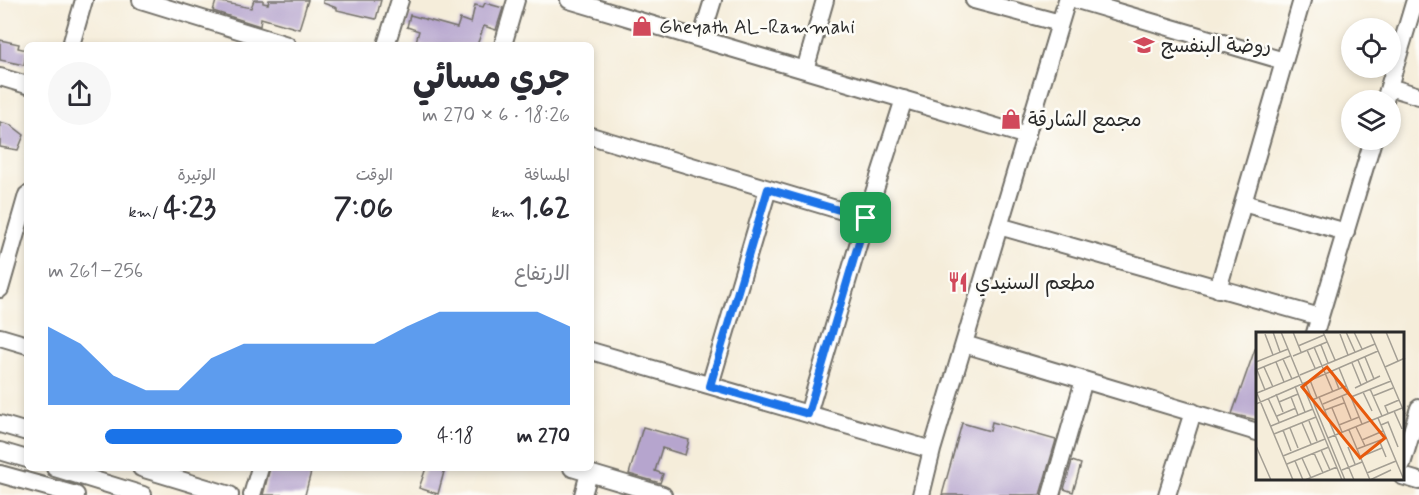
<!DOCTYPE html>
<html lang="ar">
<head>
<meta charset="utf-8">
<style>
  :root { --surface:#fff; --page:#f7f7f7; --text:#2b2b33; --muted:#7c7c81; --accent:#1a73e8 }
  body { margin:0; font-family:Mynerve,"Playpen Sans Arabic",sans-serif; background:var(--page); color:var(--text); direction:rtl; height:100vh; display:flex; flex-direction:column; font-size:22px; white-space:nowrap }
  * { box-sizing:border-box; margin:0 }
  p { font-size:20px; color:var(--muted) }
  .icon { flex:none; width:33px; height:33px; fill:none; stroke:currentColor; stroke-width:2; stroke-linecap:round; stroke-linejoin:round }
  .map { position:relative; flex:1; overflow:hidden; direction:ltr }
  .side { position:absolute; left:24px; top:42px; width:570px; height:429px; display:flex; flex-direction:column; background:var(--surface); border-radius:9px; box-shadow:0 3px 9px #0003; direction:rtl }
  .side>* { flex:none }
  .buttons { position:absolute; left:1341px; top:18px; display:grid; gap:12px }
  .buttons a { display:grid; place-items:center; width:60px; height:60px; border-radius:50%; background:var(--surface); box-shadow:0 3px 9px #0003; font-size:30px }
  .pin { position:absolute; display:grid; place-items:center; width:51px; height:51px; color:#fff; margin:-26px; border-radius:12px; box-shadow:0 3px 9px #0006 }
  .round { display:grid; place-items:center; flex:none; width:63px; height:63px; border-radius:32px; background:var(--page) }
  .headline { display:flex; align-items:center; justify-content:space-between; height:102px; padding:0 24px }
  h1 { font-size:33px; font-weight:700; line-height:45px }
  .figures { display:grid; grid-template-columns:repeat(3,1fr); gap:9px; height:102px; padding:6px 24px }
  .figures div { display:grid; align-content:center }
  .figures b { font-size:30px; font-weight:700 }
  .figures small { font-size:16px; font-weight:400 }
  .figures p { font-size:16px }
  .chart { height:168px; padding:12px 24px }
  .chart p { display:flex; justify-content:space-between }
  .chart svg { width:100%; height:108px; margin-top:6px; fill:var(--accent); opacity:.7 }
  ul { padding:0 24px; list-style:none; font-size:20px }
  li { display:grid; grid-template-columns:96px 72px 1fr; align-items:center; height:45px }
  li i { height:15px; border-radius:8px; background:var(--accent) }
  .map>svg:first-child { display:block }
</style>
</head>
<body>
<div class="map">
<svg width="1419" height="495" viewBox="0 0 1419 495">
  <rect width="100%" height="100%" fill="#fdfcf7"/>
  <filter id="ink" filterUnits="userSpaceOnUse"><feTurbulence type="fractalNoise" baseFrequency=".0167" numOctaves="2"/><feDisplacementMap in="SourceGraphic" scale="12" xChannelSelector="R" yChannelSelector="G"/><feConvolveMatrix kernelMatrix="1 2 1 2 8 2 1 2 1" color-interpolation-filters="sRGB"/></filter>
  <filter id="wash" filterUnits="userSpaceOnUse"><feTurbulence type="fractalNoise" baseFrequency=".008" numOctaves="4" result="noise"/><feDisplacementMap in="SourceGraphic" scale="24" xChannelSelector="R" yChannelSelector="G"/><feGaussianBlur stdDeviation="1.35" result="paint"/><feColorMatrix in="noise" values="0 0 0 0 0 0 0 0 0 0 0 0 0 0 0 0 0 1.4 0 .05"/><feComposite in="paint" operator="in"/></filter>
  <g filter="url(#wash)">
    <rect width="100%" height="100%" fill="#f5edda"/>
    <g id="blocks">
      <path fill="#b6a5ce" d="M254,0H263V3L268,4L269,0H308L299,29L261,18L260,26L213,11L216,1L251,8Z
        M323,0H381L376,19L337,10V8L323,3Z
        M485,3L503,8L496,30L484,26L477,45H415L419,31L407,27L410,15L457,28L460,19L471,23L475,5L483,7Z
        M0,40L19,44L18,48L27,50L24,65L0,60Z
        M0,122L11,125L24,135L18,150L0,147Z
        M1255,349H1257V420L1232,414Z
        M992,422L1056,440L1040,495H942L962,423L990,431Z
        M643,427L689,440L685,455L662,448L655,471L663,474L660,483L629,474Z
        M1072,461L1081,464L1073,492L1064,489Z
        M270,468H312L305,495H263Z
        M426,468H445L438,494L419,488Z"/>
    </g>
  </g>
  <g filter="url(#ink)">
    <use href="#blocks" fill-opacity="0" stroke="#726f68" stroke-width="1.5"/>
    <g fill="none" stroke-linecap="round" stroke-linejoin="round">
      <g stroke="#726f68" stroke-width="20">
        <path id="minor" d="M141,0L287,45
          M569,0L1027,136
          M974,0L1060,23
          M1077,0L1284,61
          M701,39L713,0
          M71,45L84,0
          M386,45L400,0
          M503,45L516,0
          M805,70L825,0
          M0,77L27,85
          M1389,87L1419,96
          M1385,100L1415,0
          M591,136L866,218
          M1243,203L1346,232
          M999,226L1320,317
          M0,289L27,195
          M1218,289L1302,0
          M1315,333L1373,140
          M0,337L27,345
          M964,344L1257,432
          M591,351L932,450
          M710,385L768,189
          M808,414L866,218L904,99
          M0,424L27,432
          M0,451L27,459
          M1402,464L1419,408
          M55,468L143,495
          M141,468L230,495
          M572,468L663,495
          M0,474L76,495
          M1402,476L1419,481
          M252,495L260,468
          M583,495L589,473
          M921,495L932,450L1067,0
          M1051,495L1084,380
          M1167,495L1193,412"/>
      </g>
      <use href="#minor" stroke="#fff" stroke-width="16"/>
    </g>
  </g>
  <g fill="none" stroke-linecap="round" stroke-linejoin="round" filter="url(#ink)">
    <g stroke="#fff" stroke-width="12">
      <path id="route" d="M768,189L866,218L808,414L710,386Z"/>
    </g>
    <use href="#route" stroke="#1a73e8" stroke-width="8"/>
  </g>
  <defs>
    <g id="shop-bare" transform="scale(1.62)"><path d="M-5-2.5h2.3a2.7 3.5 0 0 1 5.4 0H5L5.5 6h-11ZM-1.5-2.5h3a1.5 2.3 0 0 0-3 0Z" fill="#d1495b" stroke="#fdfcf7" stroke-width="2.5" paint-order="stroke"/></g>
    <g id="school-bare" transform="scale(1.62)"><path d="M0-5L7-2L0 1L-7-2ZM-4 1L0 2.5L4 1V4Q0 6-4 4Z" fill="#d1495b" stroke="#fdfcf7" stroke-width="2.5" paint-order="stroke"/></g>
    <g id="restaurant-bare" transform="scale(1.62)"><path d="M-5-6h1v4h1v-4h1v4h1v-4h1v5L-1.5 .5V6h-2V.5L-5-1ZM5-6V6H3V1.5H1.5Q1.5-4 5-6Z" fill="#d1495b" stroke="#fdfcf7" stroke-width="2.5" paint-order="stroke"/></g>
  </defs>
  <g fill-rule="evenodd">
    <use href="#shop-bare" x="642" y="26"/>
    <use href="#school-bare" x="1144" y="45"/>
    <use href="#shop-bare" x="1011" y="119"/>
    <use href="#restaurant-bare" x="958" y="282"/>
  </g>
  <g text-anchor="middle" stroke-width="5" stroke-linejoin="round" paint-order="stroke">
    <g font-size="20" fill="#2b2b2b" stroke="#fdfcf7" text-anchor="start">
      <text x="659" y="33">Gheyath AL-Rammahi</text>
      <text x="1161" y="52">روضة البنفسج</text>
      <text x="1028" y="126">مجمع الشارقة</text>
      <text x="975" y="289">مطعم السنيدي</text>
    </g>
  </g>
  <g transform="translate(1256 332)">
    <rect width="148" height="148" fill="#f5edda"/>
    <path fill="none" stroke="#a49f94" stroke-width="1.5" d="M17,0L24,20M25,0L86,148M37,0L45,20M67,0L79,28M90,0L99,20M98,0L106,17M114,0L149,82M130,0L142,29M9,2L17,23M84,2L92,23M65,13L72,31M42,14L68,3M58,15L77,60M51,18L59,36M37,24L71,10M109,25L118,47M27,27L36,47M102,28L111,50M0,30L32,17M20,30L28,50M96,31L105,53M8,35L17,55M129,35L149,26M83,36L106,92M0,38L34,24M1,38L9,58M76,39L83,57M44,43L119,12M54,48L61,66M49,50L89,148M39,54L49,80M99,56L124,44M114,57L126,84M0,59L37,148M107,60L116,79M1,61L43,44M20,62L27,80M86,64L95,87M117,64L137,56M35,65L42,83M63,65L98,148M95,65L135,49M12,66L23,90M56,68L90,54M23,70L42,62M0,72L122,19M67,72L93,61M76,76L86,100M69,78L88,71M138,79L146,97M132,81L129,74L143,68M21,84L40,76M122,86L148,148M53,89L61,109M46,91L55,112M83,93L103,85M125,93L132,90L142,115M15,94L57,77M100,95L109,114M34,96L42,116M27,98L35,119M93,98L114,148M18,102L60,85M72,106L146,76M106,108L127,99M123,108L130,125M0,114L15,148M92,115L99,132M101,117L130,106M65,118L74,138M58,121L67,141M27,124L69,107M104,125L126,116M46,126L55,146M39,129L47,148M31,132L73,115M86,138L106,130M111,141L140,129M49,148L81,135M114,148L135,138"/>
    <path fill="#e8590c" fill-opacity="0.15" stroke="#e8590c" stroke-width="3" d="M71,35L129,106L104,126L46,55Z"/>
    <rect width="148" height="148" fill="none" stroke="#2b2b2b" stroke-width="3"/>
  </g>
</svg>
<div class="buttons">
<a><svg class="icon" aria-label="locate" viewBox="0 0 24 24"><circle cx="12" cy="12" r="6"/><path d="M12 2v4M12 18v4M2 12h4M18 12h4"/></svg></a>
<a><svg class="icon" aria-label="layers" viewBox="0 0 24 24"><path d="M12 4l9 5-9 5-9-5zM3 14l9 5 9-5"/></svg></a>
</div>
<div class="pin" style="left:866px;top:218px;background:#1e9e55"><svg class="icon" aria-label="arrive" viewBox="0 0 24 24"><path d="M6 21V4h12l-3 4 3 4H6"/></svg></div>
<section class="side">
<div class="headline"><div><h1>جري مسائي</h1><p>18:26 · 6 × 270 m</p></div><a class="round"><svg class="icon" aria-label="share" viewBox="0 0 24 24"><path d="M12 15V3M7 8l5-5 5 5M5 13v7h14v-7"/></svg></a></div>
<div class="figures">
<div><p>المسافة</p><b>1.62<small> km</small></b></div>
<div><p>الوقت</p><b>7:06</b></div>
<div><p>الوتيرة</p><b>4:23<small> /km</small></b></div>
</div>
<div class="chart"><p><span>الارتفاع</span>256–261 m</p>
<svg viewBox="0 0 160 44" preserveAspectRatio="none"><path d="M0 44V12L10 19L20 32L30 38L40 38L50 25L60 19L70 19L80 19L90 19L100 19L110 12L120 6L130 6L140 6L150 6L160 12V44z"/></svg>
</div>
<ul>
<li><b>270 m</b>4:18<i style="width:84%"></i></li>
</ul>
</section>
</div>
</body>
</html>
